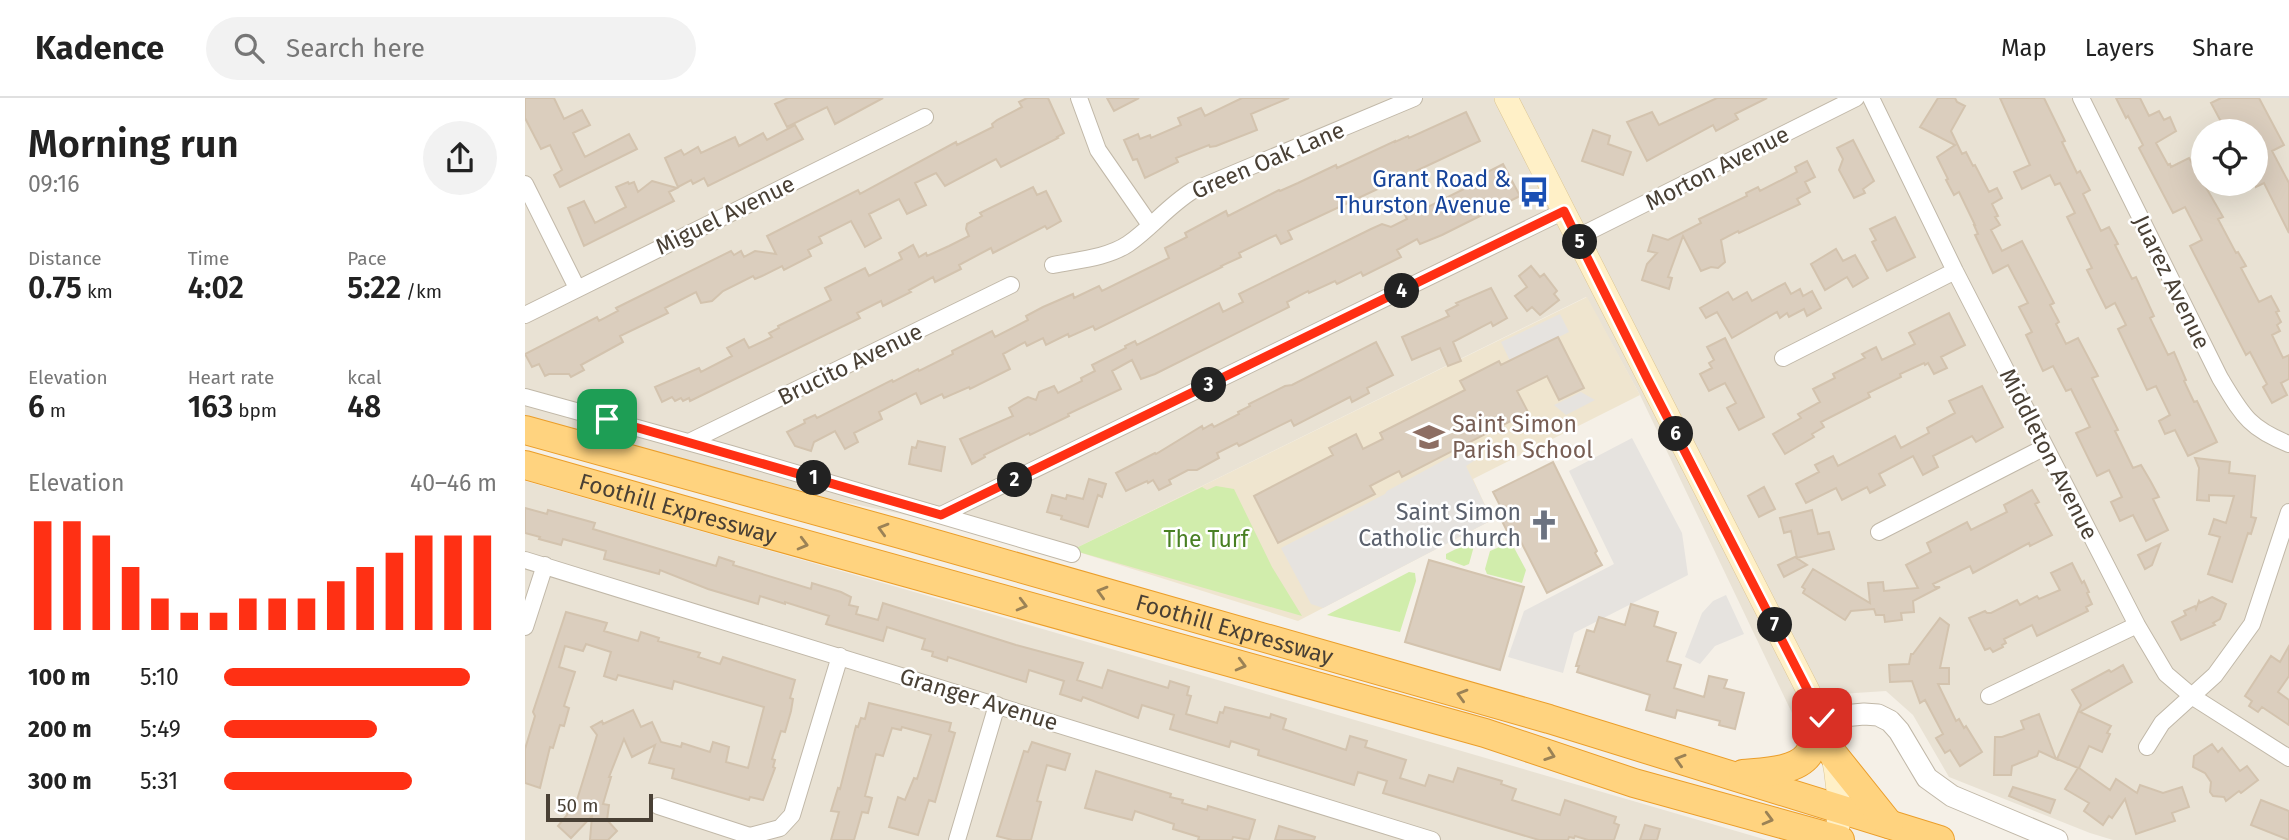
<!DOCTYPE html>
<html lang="en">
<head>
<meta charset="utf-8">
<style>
  :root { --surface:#fff; --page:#f2f2f2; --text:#222; --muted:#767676; --line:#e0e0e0; --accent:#ff3014 }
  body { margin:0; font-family:"Fira Sans",sans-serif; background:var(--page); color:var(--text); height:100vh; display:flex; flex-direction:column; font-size:26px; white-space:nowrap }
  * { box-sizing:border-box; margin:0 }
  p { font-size:23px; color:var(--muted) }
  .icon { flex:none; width:38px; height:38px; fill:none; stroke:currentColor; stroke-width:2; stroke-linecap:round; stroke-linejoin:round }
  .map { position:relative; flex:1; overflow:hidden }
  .details { display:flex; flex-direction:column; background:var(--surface); width:525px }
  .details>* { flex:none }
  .tools { position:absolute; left:1666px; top:21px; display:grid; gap:14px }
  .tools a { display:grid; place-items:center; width:77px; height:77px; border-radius:50%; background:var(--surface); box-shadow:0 7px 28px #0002; font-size:35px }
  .scale { position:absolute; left:21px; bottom:18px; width:107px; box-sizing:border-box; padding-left:7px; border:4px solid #494035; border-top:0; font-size:19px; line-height:24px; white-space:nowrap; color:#494035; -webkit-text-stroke:5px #fff; paint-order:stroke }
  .pin { position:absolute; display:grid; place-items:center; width:60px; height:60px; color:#fff; margin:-30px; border-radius:14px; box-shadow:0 4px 10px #0006 }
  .km { position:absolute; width:35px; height:35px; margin:-18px; border-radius:50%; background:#222; color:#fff; font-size:19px; line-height:35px; text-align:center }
  .round { display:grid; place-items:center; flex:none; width:74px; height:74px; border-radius:37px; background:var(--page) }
  .overview { display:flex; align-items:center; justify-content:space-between; height:119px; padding:0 28px }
  h1 { font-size:38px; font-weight:600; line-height:52px }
  .figures { display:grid; grid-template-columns:repeat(3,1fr); gap:10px; height:119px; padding:7px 28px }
  .figures div { display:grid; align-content:center }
  .figures b { font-size:30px; font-weight:600 }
  .figures small { font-size:19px; font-weight:400 }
  .figures p { font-size:19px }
  .chart { height:196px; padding:14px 28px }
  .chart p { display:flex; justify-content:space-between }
  .chart svg { width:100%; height:126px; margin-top:7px; stroke:var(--accent); stroke-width:6 }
  ul { padding:0 28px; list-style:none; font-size:23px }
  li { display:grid; grid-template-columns:112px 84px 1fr; align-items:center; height:52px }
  li i { height:18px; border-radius:9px; background:var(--accent) }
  header { display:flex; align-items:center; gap:42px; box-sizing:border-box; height:98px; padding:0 35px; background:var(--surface); border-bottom:2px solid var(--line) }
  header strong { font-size:33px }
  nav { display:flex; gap:38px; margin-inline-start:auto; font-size:24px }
  .search { width:490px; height:63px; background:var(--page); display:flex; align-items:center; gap:18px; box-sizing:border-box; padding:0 24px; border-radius:38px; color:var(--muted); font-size:26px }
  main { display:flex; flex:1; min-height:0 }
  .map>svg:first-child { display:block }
</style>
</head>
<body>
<header>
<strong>Kadence</strong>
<div class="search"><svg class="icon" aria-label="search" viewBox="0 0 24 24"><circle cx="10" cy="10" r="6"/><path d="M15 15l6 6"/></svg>Search here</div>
<nav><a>Map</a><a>Layers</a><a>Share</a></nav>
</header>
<main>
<section class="details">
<div class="overview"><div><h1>Morning run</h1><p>09:16</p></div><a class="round"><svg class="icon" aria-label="share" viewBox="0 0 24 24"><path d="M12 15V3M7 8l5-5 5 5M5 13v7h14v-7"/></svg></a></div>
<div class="figures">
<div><p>Distance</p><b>0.75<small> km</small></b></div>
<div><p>Time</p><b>4:02</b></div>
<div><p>Pace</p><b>5:22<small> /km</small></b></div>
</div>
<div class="figures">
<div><p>Elevation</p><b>6<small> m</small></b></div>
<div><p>Heart rate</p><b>163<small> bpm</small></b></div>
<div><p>kcal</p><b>48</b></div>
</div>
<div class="chart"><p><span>Elevation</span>40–46 m</p>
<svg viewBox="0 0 160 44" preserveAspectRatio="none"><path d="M5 44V6M15 44V6M25 44V11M35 44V22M45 44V33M55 44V38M65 44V38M75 44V33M85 44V33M95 44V33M105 44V27M115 44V22M125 44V17M135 44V11M145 44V11M155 44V11"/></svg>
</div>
<ul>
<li><b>100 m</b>5:10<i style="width:90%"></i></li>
<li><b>200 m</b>5:49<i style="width:56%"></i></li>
<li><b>300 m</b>5:31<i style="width:69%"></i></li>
</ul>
</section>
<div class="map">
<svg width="1764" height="742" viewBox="0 0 1764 742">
  <rect width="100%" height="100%" fill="#f5f0e7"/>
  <path fill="#e9e2d4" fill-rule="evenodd" d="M0,0H1764V742H1588L1565,735L1424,679L1388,617L1361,593L1315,596L1267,615L1115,297L1061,199L547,452L211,381L0,320ZM1678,33H1731V86H1678Z
    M0,383L463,515L1242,742H0Z"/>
  <path fill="#efe5cf" d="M1062,199L1115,297L948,381L967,422L773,523L547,452Z"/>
  <path fill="#d1edac" d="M691,388L709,391L747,469L777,518L547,452L677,389L682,392Z
    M945,444L949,448L944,466L939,468L921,461V456Z
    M986,444L1001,472L997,485L962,476L960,471L965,453Z
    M884,474L890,475L891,483L875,534L802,517Z"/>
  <path fill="#e6e3df" d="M1035,216L1044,234L985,263L976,244Z
    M1056,294L1070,302L1041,317L1029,307Z
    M1107,340L1157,435L1163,477L1049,535L1038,575L983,559L999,513L1089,466L1044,373Z
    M945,348L958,357L941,368L967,422L798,510L786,506L756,450L860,396L862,393Z
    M1201,497L1219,536L1190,548L1175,566L1160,559L1177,515L1188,503Z"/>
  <path fill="#dbcebe" stroke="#d3c3ae" stroke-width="2" d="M0,0H29L39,21L57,12L65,27L48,35L60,59L104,36L112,51L35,89L29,77L37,72L25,47L16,51L0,20Z
    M263,0H358L310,26L302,9L262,29L250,6Z
    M502,0H523L539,35L532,39L533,40L476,69L471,61L420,88L411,75L390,85L401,107L382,116L374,101L344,116L356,140L340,149L326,123L294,139L297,145L283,152L286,158L259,172L257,168L237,178L230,181L228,178L198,193L187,203L176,205L171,194L140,210L143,215L95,238L98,244L56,267L59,272L46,279L44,276H24L20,278L14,266L7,269L0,256L72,219L74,223L93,213L91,210L206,153L209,157L216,153L219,159L230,153L251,156L242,138L333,92L335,96L431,44L432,47L468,29L467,26L472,22L497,9L494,4Z
    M582,0H614L589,13Z
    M717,0H764L726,16L732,32L691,48L685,49L684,47L651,60L653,64L620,80L612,61L608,62L599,42L613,36L615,41L625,37L626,40L656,27L653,20L676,10L680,18Z
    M1192,0H1242L1210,16L1213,21L1191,33L1188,27L1122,63L1102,24L1127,14L1134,27Z
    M1413,0H1430L1432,4L1440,8L1426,33L1437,56L1441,54L1448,68L1450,67L1464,94L1472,90L1477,100L1467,106L1473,118L1470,119L1475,127L1466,132L1477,153L1497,143L1529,205L1525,207L1534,224L1531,226L1541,246L1553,240L1573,278L1567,280L1593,332L1590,333L1608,370L1616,367L1626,384L1634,399L1628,401L1643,432L1621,443L1608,417L1595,423L1586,404L1597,399L1584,372L1572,378L1551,335L1565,329L1546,291L1541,293L1528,268L1518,273L1501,237L1507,234L1494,209L1503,205L1483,167L1468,175L1450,137L1453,136L1449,127H1450L1434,94L1429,97L1421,82L1423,81L1412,59L1430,47L1395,29Z
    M1475,0H1519L1540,43L1537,44L1552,75L1555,73L1565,92L1558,96L1576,133L1584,129L1593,146L1590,147L1607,181L1611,179L1629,218L1625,220L1643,257L1649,254L1661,282L1659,283L1669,304L1672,303L1692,344L1663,358L1650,332L1640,336L1634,323L1645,317L1631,288L1622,292L1615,277L1593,231L1601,227L1590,205L1581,210L1562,172L1567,170L1542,119L1550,115L1535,85L1530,87L1525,77L1497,91L1489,74L1505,67Z
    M1591,0H1615L1624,18L1634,13L1639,22L1645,19L1651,33L1631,45L1643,67L1645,66L1646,69L1664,60L1698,119L1693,121L1711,155L1713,154L1721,168L1716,170L1734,204L1746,198L1754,213L1751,214L1756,224L1752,227L1755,233L1747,237L1758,260L1764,257V281L1756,285L1762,297L1747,305L1738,289L1742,286L1725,254L1721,257L1665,148L1677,142L1660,109L1648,115L1614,50L1618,47L1603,18L1601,20Z
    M1696,0H1734L1759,47L1747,53L1764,85V135L1739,85L1731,89V33H1701L1686,5Z
    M941,14L955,43L763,133L767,141L756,146L751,137L714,155L716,159L696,168L697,169L570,232L568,228L544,239L543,236L521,247L518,240L502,248L500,244L478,256L485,271L445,291L444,289L419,300L417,296L396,306L391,295L354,314L357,321L329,335L333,344L320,351L310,333L289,344L286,353L270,348L262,334L280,325L279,322L290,317L292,320L367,282L368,284L393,271L394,273L428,256L427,253L467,233L470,239L503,222L501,218L518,209L548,196L549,200L574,188L577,193L644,160L640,150L662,139L660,135L701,113L703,118L754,92L755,93L773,85L811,67L812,70L870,43V44L883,38L884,40Z
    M270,27L278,41L183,88L179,80L168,86L166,82L153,89L140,60L156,52L159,57L173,49L176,55L210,39L214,48L238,35L242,42Z
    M1068,32L1085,38L1083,46L1106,54L1098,77L1057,63Z
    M1328,42L1349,83L1338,91L1340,95L1329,100L1314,72L1318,61L1312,50Z
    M1282,63L1290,79L1280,84L1285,94L1272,101L1275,106L1214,135L1213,133L1196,142L1200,164L1193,170L1186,169L1176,173L1158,138L1143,179L1147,180L1144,191L1117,182L1122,166L1132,155L1123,153L1128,137L1143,142L1176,125L1174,121L1222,98L1221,95L1233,89L1235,93L1272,74L1270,69Z
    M978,66L995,98L917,137L895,146L892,141L872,152L876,159L838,178L836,174L812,186L810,183L784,195L783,193L762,204L764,209L630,276L616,281L607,262L587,273L596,291L543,316L544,318L505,337L504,335L459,357L460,359L447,366L435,341L488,318L484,310L499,301L503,299L511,302L514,294L529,288L533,295L557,283L556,280L570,273L567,267L601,250L600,248L610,243L612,247L694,205L698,214L718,204L714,196L846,131L857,126L866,129L882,121L878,113L898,103L901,110L941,90L939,86Z
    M127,83L152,90L144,94L149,103L59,148L43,110L59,103L70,125L101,109L91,89L103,84L104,86L109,84L113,94Z
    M508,89L512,97L521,93L536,123L522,131L520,128L468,155L466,150L434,167L436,171L410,184L408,179L384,192L386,194L358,208L356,203L332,215L335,220L165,303L164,300L158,303L156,300L150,303L147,299L137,304L130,289L174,270L176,274L207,258L202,250L219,241L224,250L247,239L244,235L254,230L253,228L306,202L300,190L340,170L344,178L377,161L374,155L388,147L394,159L401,155L402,158L424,148L444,138L441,131L442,126L457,118L455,115Z
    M1370,119L1390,159L1362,173L1347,144L1351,142L1345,131Z
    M1311,151L1318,163L1330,157L1343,180L1328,189L1322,179L1300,192L1286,166Z
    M1006,168L1015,179L1019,176L1032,193L1029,196L1034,202L1015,217L1007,209L1002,213L990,198L1002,189L994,178Z
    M1260,185L1266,196L1275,191L1278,198L1287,193L1296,210L1282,218L1279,211L1264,219L1262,215L1255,220L1252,214L1207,240L1192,214L1181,220L1175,210L1203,194L1208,202L1222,194L1227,203Z
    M966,190L982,220L968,228L966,224L928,244L936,263L923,268L915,250L887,262L877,239L924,218L921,213L933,207L931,205Z
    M1424,215L1440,247L1416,259L1422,270L1409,276L1403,265L1400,267L1399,265L1375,276L1376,279L1343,295L1345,299L1296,324L1299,329L1287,336L1289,339L1260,356L1248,336L1276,320L1273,316L1295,304L1288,291L1310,280L1308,276L1340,260L1337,256L1351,249L1357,262L1390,246L1384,235Z
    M1033,239L1059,290L1034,302L1022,278L992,293L1003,314L877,379L874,373L845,388L850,396L753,445L729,398L808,357L804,350L831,336L838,351L858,341L855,335L940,292L935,283L974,263L976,267Z
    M1200,240L1239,319L1214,332L1202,310L1211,305L1200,285L1184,293L1175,276L1187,270L1184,265L1189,262L1182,249Z
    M851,244L868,277L842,290L844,295L827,304L825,299L769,328L766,322L714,348L712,345L692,355L694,360L672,372H663L644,382L646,386L634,392L628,382L623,385L622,383L601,393L591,375L630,355L631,356L677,328L678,331L687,326L689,329L714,316L713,314L725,308L724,306L760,288L767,287Z
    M1457,288L1478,329L1451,344L1447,338L1408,358L1413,369L1398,377L1388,358L1354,376L1360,387L1345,395L1342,389L1317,402L1311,390L1281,405L1271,386L1294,374L1290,367L1308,358L1313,368L1370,338L1376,350L1404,335L1402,330L1430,315L1424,303Z
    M393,343L420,349L416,373L384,366L387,349L391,350Z
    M1670,360L1705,364L1704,375L1730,378L1726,419L1731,420L1726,436L1723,435L1707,484L1683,476L1695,439L1684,436L1689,421L1701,425L1709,398L1684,397V403L1672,402L1674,370Z
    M1028,364L1072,453L1070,455L1077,467L1022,495L993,438L986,441L977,423L982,421L968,394Z
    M564,381L581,386L577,399L573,397L563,429L536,421L537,418L522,414L527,397L541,401L542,397L558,401Z
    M1239,389L1250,411L1234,419L1223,398Z
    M1507,392L1514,404L1510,406L1527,437L1505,448L1504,445L1448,475L1445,468L1408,486L1410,489H1415L1388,503L1389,514L1376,515L1377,522L1360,524L1359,517H1351L1349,511L1326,513L1320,522L1278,495L1280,491L1277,489L1288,471L1345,505L1343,485L1358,484L1359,493L1393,490L1381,467L1406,454L1402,445L1442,424L1446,432L1482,414L1479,407Z
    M0,410L22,416L23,412L70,425L68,431L191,468L194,459L209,464L208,467L286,491L287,485L316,494L326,499L324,507L333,509L331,516L353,522L358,505L491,547L558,565L552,582L577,590L583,572L643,590L645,583L664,589L662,597L666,598L661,616L692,625L695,614L698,615L700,609L745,620L746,616L761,621L758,631L821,652L825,638L842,643L840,649L881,662L875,680L900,688L904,677L928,684L933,670L977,683L976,686L991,691L987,702L1035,717L1040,702L1091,719L1089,725L1094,727L1089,742H1063L1050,738L1049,740L1044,739L1043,742H1014L858,695L862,683L833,674L829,687L733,657L734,652L706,643L704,649L645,631L649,617L617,607L613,620L558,599L556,603L535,596L539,583L504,572L501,584L423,559L422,563L407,558L408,554L397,551L400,541L362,529L358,543L301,526L304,518L260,504V506L235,498L233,506L183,491L135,472L134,476L79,461L81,453L38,441L36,447L14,441L15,439L0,435Z
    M1287,412L1293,436L1304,434L1309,451L1272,460L1266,433L1259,435L1255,420Z
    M1635,446L1627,467L1620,471L1613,457Z
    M1270,459L1282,467L1259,479L1253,467Z
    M904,462L999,489L975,572L880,544Z
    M1547,465L1557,485L1559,483L1564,494L1562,495L1567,506L1561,509L1563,513L1512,538L1507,527L1479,541L1481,545L1477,547L1478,549L1468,554L1465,550L1460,552L1444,520L1460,513L1462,515H1466L1492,502L1495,507L1512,498L1514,501L1535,492L1526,475Z
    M1687,499L1701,506L1695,521L1688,525L1690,527L1656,542L1647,524L1661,517L1659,513L1670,508L1671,511L1674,503L1675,505Z
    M1106,506L1133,514L1129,528L1151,535L1142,563L1156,567L1149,590L1179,599L1184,578L1202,582L1199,590L1219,595L1210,631L1194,627L1195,623L1152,612L1150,620L1121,612L1125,597L1052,574L1054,568H1051L1062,532L1069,534L1074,519L1100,527Z
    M41,514L82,525L79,533L113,543L116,534L134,540L133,543L175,555L173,559L195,566L198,559L270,582L265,600L268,601L266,613L260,634L256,633L247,661L250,662L248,669L250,670L238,702L225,699L224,702L147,680L149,671L124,665L130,647L107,659L99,641L84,679H86L78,706L84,707L82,722L92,733L83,742H65L67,718L46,740L33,728L42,717L44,701L52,702L72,637L66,629L77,623L78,626L108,612L116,629L127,624L136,644L156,649L157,645L185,654L188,644L204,649L201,664L223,670L239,609L149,583L147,591L93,577L91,582L79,578L86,554L61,546L58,553L40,548L34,569L50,574L39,608L44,610L39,628L35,627L28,650L25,649L15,690L0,685V651L10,618L8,614Z
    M1415,520L1424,527L1415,570H1424V586H1413L1431,623L1434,621L1439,630L1441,628L1457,654L1435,668L1425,652L1420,655L1411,640L1418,636L1400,602L1395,605L1387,583L1365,584L1364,567L1384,566L1386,556H1388Z
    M1764,548V578L1753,594L1764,602V627L1737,609L1733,614L1724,608L1727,603L1720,598L1746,558L1755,564Z
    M1598,567L1607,584L1555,614L1586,628L1582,635L1585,636L1577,654L1564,648L1554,670L1585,692L1591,681L1612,695L1615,687L1638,695L1657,689L1664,709L1647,715L1650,723L1611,736L1600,701L1587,720L1584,718L1578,727L1559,713L1564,705L1540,691L1553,670L1532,661L1556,607L1547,592L1584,572L1586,574Z
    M344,605L426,625L424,633L430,635L410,704L404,702L393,737L364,729L373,699L380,702L389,680L392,681L406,637L377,629L376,632L367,630L358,658L351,656L340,698L347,700L343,715L337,714L329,742H306L314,714L306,713L313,690L315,691L331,628L333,629L336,620L340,621Z
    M1514,616L1531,661L1514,653L1512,658L1487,668L1486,677H1469L1470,639H1477L1499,631L1496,623Z
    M507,644L545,656L540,672L522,667L512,703L516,704L506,742H487L472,738L499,653L503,654Z
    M1687,646L1693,654L1697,650L1715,673L1722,668L1733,682L1716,695L1714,693L1701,703L1699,699L1688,698L1685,694L1686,684L1680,675L1668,669L1669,658Z
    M571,673L646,696L645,699L658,702L657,705L682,712L683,708L730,722L724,742L708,739L707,742H673L674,739L648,731L649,726L610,713L607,722L560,710Z
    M1488,689L1530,702L1525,715L1484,698Z
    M1736,702L1764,713V742L1726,727Z
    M1120,727L1135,731L1132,742H1115Z
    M754,728L790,739L789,742H750Z"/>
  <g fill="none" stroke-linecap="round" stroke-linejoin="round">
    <g stroke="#c1b8a8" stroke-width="18">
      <path id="minor" d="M554,0L573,52L625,127
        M1346,0L1430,173L1612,527L1641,576L1668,599L1764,660
        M1556,0L1695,280C1717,316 1723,330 1764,346
        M0,86L52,190
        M1053,139L1331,0
        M528,167C552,162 582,160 603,146C626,130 643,108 667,93L889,0
        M0,217L400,19
        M1258,260L1430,173
        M0,299L206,356L547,456
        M164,344L486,187
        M416,417L1039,113
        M1354,434L1520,349
        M0,462L907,742
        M0,529L20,467
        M1464,598L1612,527
        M1622,649L1637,625L1690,577L1727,526L1764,414
        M133,708L225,738L255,730L267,717L315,558
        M432,742L472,607"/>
    </g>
    <g stroke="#c1b8a8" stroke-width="23">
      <path id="tertiary" d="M1297,620L1339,616L1353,617L1365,623L1374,633L1402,680L1427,698L1532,742"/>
    </g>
    <g stroke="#dcc695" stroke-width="24">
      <path id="secondary" d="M981,0L1297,620C1309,656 1316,689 1313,728"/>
    </g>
    <g stroke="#eb9e2a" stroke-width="30">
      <g id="trunk">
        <path id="s1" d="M0,332L372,435L1024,621L1415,742"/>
        <path id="s2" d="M0,367L207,426L960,635L1109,685L1315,742"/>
        <path d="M1308,656L1364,726"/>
        <path d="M1218,676C1237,674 1270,674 1283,657C1290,647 1293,632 1297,620"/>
      </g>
    </g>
    <use href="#minor" stroke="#fff" stroke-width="16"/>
    <use href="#tertiary" stroke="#fff" stroke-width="21"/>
    <use href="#secondary" stroke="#fff0c7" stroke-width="23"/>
    <use href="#trunk" stroke="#ffd37f" stroke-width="28"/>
  </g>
  <defs><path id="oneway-chevron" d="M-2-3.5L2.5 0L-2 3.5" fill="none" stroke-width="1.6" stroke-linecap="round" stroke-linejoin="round" transform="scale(1.75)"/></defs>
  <g stroke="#9b8256">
    <use href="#oneway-chevron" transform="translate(358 431) rotate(-164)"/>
    <use href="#oneway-chevron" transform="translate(278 446) rotate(15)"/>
    <use href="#oneway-chevron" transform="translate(577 494) rotate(-164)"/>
    <use href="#oneway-chevron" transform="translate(497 507) rotate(15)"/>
    <use href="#oneway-chevron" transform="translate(716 567) rotate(15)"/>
    <use href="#oneway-chevron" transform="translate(937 597) rotate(-164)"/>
    <use href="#oneway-chevron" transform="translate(1025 657) rotate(19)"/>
    <use href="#oneway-chevron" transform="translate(1155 662) rotate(-163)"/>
    <use href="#oneway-chevron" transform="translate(1243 721) rotate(15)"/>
  </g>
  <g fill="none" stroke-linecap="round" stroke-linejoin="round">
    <g stroke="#fff" stroke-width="14">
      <path id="route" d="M82,321L416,417L1039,113L1124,284L1297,620"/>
    </g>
    <use href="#route" stroke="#ff3014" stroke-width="9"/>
  </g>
  <defs>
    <g id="bus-bare" transform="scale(2.415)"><path d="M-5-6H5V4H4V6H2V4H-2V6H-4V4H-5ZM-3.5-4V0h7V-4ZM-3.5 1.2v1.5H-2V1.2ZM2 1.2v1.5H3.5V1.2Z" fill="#1a4fb4" stroke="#fff" stroke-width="2.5" paint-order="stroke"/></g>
    <g id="school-bare" transform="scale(2.415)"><path d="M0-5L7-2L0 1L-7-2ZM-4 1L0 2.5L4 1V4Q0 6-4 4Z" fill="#8d6e63" stroke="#fff" stroke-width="2.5" paint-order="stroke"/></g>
    <g id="church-bare" transform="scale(2.415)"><path d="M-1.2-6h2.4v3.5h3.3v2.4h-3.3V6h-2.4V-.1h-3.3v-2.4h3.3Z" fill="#6b7280" stroke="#fff" stroke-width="2.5" paint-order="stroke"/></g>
  </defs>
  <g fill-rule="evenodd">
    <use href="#bus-bare" x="1009" y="94"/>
    <use href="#school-bare" x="904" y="339"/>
    <use href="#church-bare" x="1019" y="427"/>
  </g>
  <g text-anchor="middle" stroke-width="5" stroke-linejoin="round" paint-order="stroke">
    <g font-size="23" fill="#494035" stroke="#fff">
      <text transform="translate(743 62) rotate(-23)" y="8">Green Oak Lane</text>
      <text transform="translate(1192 70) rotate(-27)" y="8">Morton Avenue</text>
      <text transform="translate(200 117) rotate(-26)" y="8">Miguel Avenue</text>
      <text transform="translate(1647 184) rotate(64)" y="8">Juarez Avenue</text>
      <text transform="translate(325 266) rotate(-26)" y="8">Brucito Avenue</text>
      <text transform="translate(1524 356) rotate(63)" y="8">Middleton Avenue</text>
      <text dy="8" stroke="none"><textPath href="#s2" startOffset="159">Foothill Expressway</textPath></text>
      <text dy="8" stroke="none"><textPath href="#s1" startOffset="737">Foothill Expressway</textPath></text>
      <text transform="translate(454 601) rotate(17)" y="8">Granger Avenue</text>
    </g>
    <g font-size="23" fill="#164399" stroke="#fff" text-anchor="end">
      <text x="986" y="89">Grant Road &amp;<tspan x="986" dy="26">Thurston Avenue</tspan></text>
    </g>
    <g font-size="23" fill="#785e54" stroke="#fff" text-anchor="start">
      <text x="927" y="334">Saint Simon<tspan x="927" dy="26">Parish School</tspan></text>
    </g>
    <g font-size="23" fill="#5b616d" stroke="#fff" text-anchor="end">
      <text x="996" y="422">Saint Simon<tspan x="996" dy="26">Catholic Church</tspan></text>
    </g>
    <g font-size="23" fill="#498023" stroke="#fff">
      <text x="681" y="449">The Turf</text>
    </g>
  </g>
</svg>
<div class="tools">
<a><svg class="icon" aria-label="locate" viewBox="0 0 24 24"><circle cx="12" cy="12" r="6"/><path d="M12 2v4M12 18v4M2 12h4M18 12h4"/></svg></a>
</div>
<div class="scale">50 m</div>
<div class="pin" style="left:82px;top:321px;background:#1e9e55"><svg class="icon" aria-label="arrive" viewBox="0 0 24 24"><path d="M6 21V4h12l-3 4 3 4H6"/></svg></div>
<div class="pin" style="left:1297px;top:620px;background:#d93025"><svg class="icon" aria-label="check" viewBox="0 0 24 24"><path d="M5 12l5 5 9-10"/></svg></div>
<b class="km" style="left:289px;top:380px">1</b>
<b class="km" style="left:490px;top:382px">2</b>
<b class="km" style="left:684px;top:287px">3</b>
<b class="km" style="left:877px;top:193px">4</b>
<b class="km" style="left:1055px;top:144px">5</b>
<b class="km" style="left:1151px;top:336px">6</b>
<b class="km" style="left:1250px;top:527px">7</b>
</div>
</main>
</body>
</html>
